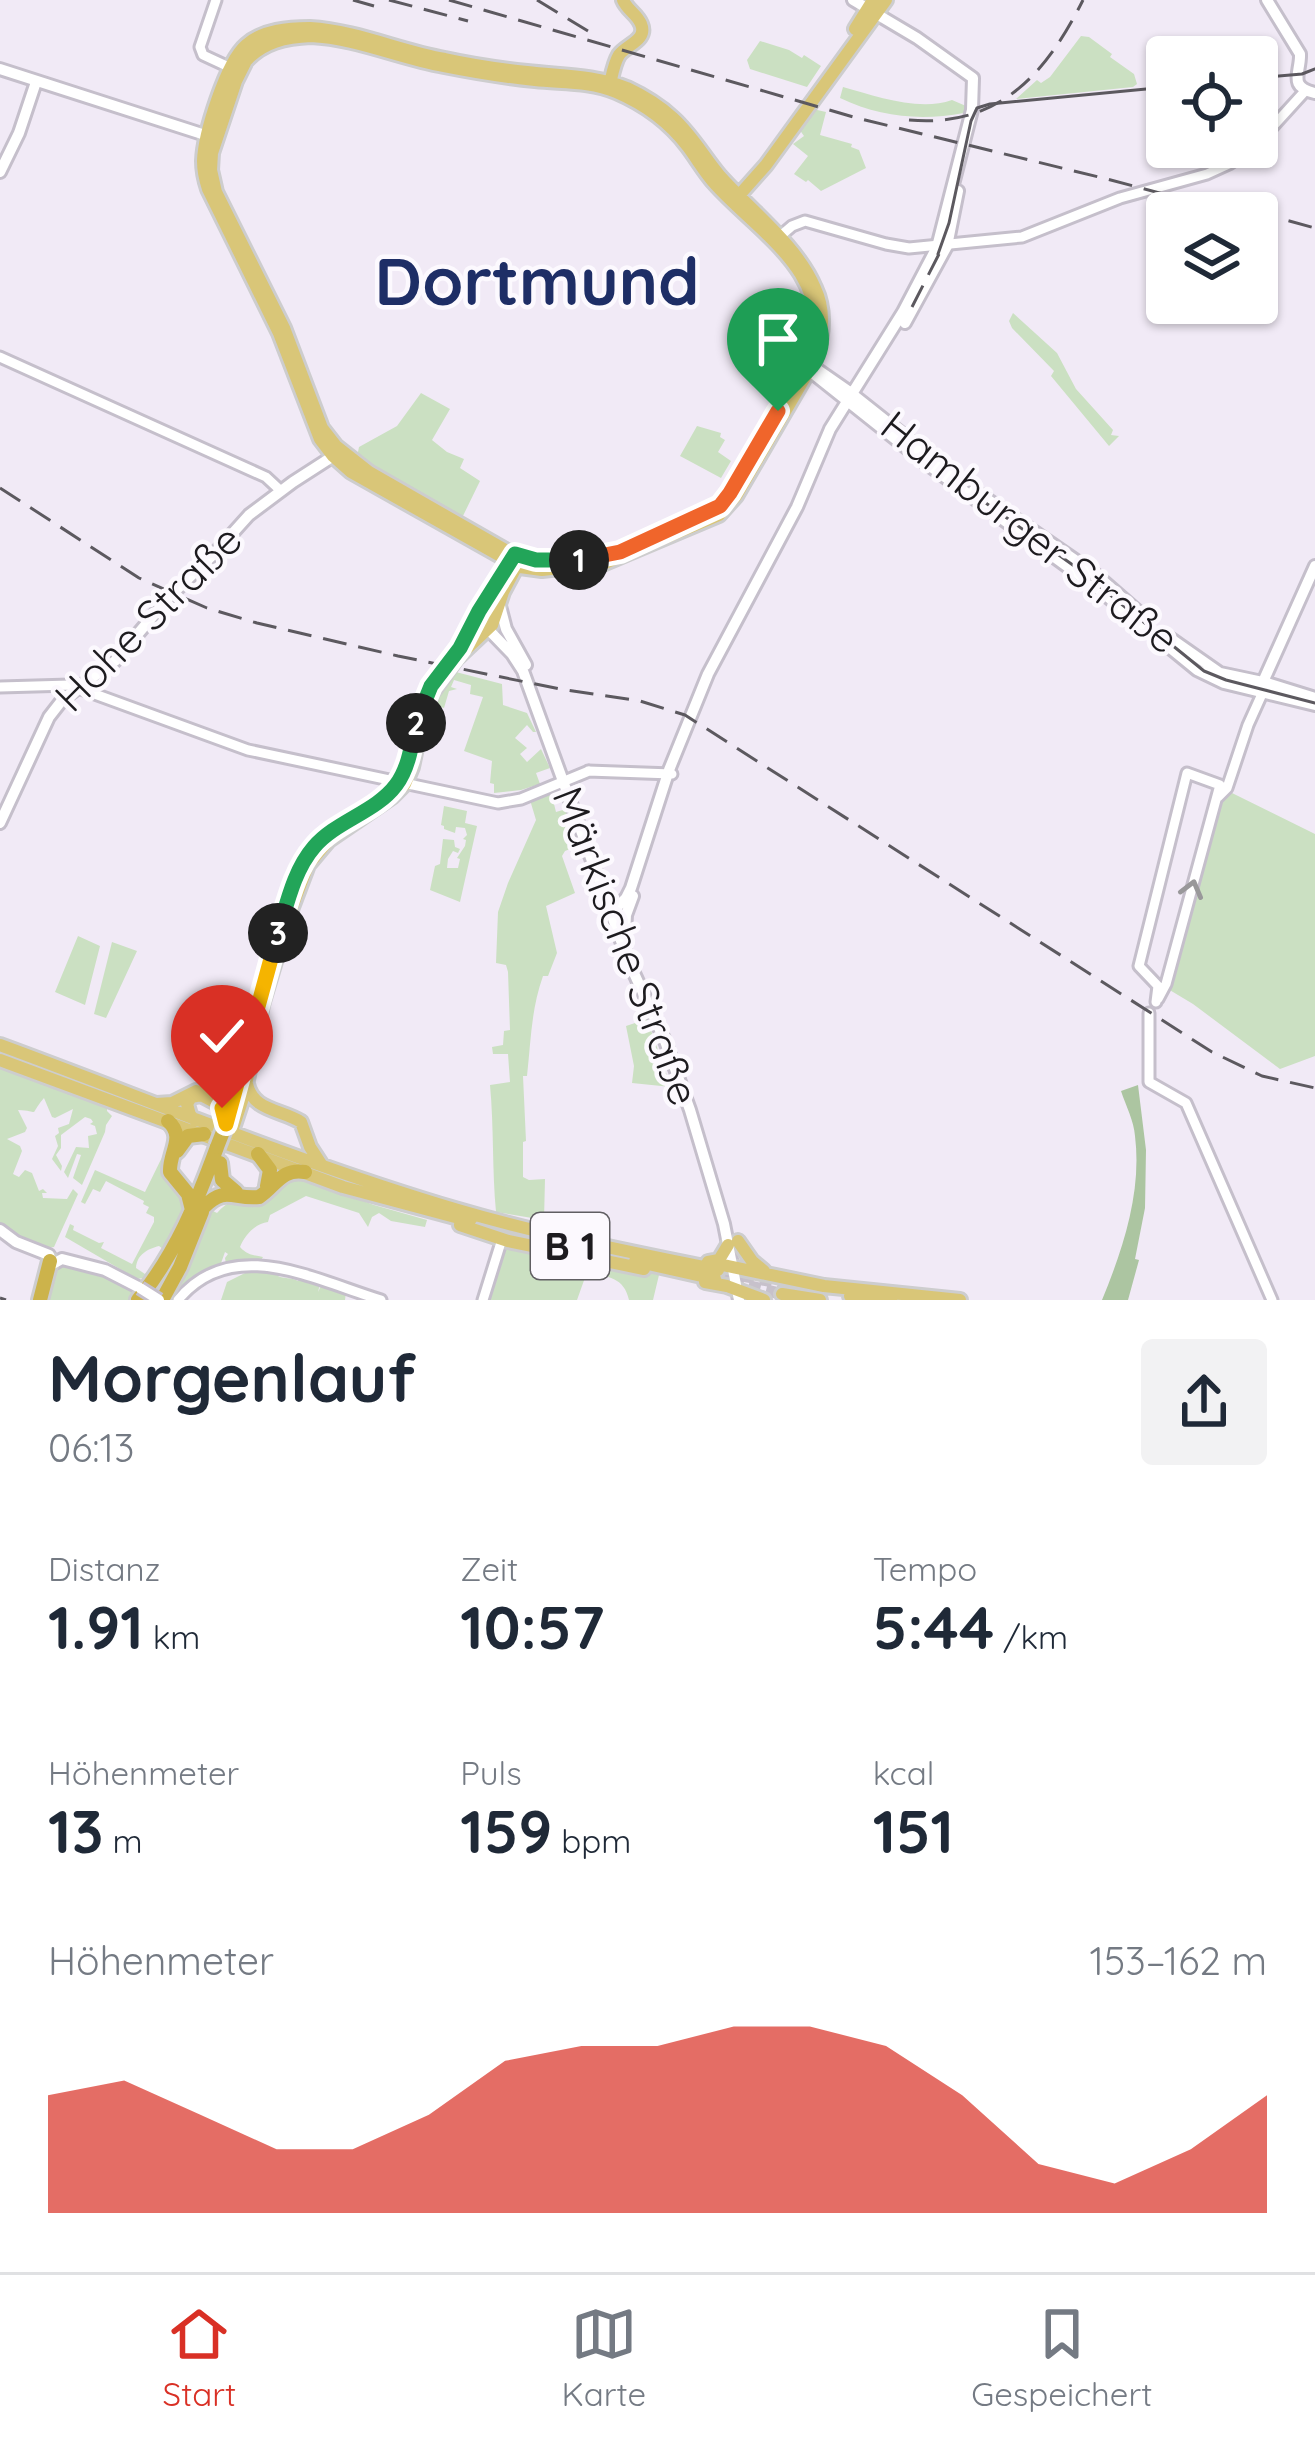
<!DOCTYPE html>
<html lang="de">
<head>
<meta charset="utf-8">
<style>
  :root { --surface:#fff; --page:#f2f2f3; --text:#1f2937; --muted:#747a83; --line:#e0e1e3; --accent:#d93025 }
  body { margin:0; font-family:Quicksand,sans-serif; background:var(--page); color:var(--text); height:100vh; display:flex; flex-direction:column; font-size:45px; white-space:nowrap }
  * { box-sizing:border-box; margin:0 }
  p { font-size:39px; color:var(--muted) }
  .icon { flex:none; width:66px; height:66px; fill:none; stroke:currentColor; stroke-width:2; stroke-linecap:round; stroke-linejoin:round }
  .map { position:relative; height:1300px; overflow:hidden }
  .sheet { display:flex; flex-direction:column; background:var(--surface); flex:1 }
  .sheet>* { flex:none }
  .buttons { position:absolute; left:1146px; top:36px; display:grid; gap:24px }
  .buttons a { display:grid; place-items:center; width:132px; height:132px; border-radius:12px; background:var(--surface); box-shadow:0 3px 9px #0004; font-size:60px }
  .pin { position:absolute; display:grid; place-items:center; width:102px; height:102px; color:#fff; margin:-123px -51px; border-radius:50% 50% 50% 0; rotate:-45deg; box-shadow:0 0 12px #0007 }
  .pin .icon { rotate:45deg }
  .km { position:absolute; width:60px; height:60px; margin:-30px; border-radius:50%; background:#222; color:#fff; font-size:33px; line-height:60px; text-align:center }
  .round { display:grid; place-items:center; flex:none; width:126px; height:126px; border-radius:12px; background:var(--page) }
  .head { display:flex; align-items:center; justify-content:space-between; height:204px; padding:0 48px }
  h1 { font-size:66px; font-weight:800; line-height:90px }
  .metrics { display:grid; grid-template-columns:repeat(3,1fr); gap:18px; height:204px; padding:12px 48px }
  .metrics div { display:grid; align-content:center }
  .metrics b { font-size:60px; font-weight:800 }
  .metrics small { font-size:33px; font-weight:400 }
  .metrics p { font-size:33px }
  .chart { height:336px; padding:24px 48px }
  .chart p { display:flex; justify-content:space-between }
  .chart svg { width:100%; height:216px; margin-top:12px; fill:var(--accent); opacity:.7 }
  .menu { display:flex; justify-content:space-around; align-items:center; height:168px; border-top:3px solid var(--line); background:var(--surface); font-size:33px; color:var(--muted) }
  .menu a { display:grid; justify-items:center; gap:6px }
  .menu .current { color:var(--accent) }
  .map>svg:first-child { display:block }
</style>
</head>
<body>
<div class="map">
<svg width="1315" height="1300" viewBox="0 0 1315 1300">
  <rect width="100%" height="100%" fill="#f1eaf6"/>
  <path fill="#cbe0c2" d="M1081,36L1089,37L1112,54L1110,57L1134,74L1137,84L1133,87L1016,99L1037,80L1041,83L1050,77Z
    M760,41L789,50L802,58L804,55L821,66L807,87L750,69L747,60Z
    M843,87C876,96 919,112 952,100L966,106L964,113C920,121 880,117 840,98Z
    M813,109L826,112L820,135L852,144L851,147L859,150L866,168L821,191L808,180L806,182L794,174L808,156L793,144L804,136L799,129Z
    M1013,313L1057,353L1076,389L1113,430L1111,435L1119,436L1109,446L1051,376L1054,371L1012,328L1009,321Z
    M421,393L450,409L432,440L447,452L464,459L460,468L480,481L461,520L373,470L357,457L359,447L397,426Z
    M697,426L721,433L720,437L725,440L718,452L731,461L721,478L680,456Z
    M452,671L502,684L503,705L527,713L536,732H533L527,725L515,738L527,748L520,754L527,762L541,749L550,768L536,773L540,784L521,790L494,793V784L490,783L492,761L464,751L483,697L470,694L471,685L454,680L451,687L457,689L449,691L444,708L433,704Z
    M551,792L556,812L566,809L580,845L565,851L562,856L575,893L546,906L557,953L548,976H543C531,1010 531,1040 527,1076H523L526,1141L523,1142V1177L529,1180L545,1179L544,1220L496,1212C492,1169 494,1128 490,1085L510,1082L508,1054H493L492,1047L503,1045L504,1031L510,1030L508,972L506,965L496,963L498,912L508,883L536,820L530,800Z
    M1232,793L1315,834V1056L1280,1069L1193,1004L1168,989L1222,798Z
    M444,806L467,811L465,823L477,826L460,902L430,890L435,866L440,864L443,839L454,840L455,847L460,849L458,853L453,851L448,859L447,868H458L460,859L457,858L465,846L466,840L463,839L467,835L465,828L456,827L455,833L444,829V826L441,825Z
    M78,936L100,946L85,1005L55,992Z
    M112,942L137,951L106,1018L94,1014Z
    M647,1019L671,1087L632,1083L634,1066L626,1026Z
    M0,1066L107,1107V1111L112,1116L106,1125L105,1132L82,1185L73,1178L81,1155L77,1154L68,1178L64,1172L76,1147L89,1148L88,1136L97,1134L95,1126L90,1124L93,1122L91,1119L85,1117L61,1135V1148L56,1155L62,1166L61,1171L52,1159L58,1146L55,1136L59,1133L58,1128L69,1124L73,1109L55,1118L52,1117L44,1098C27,1118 43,1111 18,1110L27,1128L25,1132L7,1139L20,1146L22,1151L13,1174L19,1177L25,1170L32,1173L39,1191L43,1189L47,1193H42L43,1198L67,1199L73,1189L78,1194L54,1247C33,1251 17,1238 0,1226Z
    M168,1145L179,1189L186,1206L170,1246L163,1249L159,1246C148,1249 137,1254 136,1268L145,1274L151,1270L150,1277L137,1279L65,1237L70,1224L74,1226L73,1230L99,1243L104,1242L101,1248L132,1264L154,1222V1217L146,1213L149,1207L143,1204L144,1201L106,1181L100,1192L93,1189L85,1204L81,1202L95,1170L145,1192Z
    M296,1176L374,1205L427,1220L425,1227L391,1221L379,1213L372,1217L368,1227L359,1213L306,1196L270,1215L268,1222C256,1223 245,1235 240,1247C248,1256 255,1255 263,1257L261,1260L226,1264L225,1258L228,1254L225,1252L220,1266L177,1300H168L207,1209L215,1199L213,1211L217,1213C235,1192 271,1189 296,1176Z
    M503,1246L582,1258L659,1275L653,1300H629C624,1277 608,1277 587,1272L577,1300H487Z
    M63,1264L105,1273L139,1290L131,1300H50L47,1294L55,1268Z
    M257,1267L278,1271V1276C284,1279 291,1277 298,1281L300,1278L320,1284L318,1292L322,1284L346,1292L345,1300H221L227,1282Z"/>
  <path fill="#acc5a1" d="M1138,1085L1146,1150L1145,1208L1135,1259L1139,1260L1128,1300H1102C1123,1249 1142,1192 1135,1136C1134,1121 1126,1106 1121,1091Z"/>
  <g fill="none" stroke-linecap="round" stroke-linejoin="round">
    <path stroke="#c7c1cb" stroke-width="12" stroke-dasharray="12 6" stroke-linecap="butt" d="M725,1272L785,1284
      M731,1282L782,1294"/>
    <g stroke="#c5bfcb" stroke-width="15">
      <path id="tertiary" d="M216,0L200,47L203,55L231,68
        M1257,144L1306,90
        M778,238L792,226L805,221L886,244L909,248L1022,237L1120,198L1207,174L1229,164L1254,147
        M0,357L266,477L281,491
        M0,687L70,685L248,750L498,803L521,799L589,771
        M588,771L672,774
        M1218,797L1227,788L1248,725L1262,694
        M1158,999L1166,984L1220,785
        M1156,1002L1158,986L1139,966L1187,773L1220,785
        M1149,1013V1082L1186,1103L1272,1300
        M178,1300C232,1234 315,1280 381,1300
        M483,1300L502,1239"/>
    </g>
    <g stroke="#c5bfcb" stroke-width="16">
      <path id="secondary" d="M1267,0L1300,54C1301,72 1287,87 1315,93
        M0,69L202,134L211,142
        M0,172L19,133L36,82
        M905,323L947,246L958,191
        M806,365H811L847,390L954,475
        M805,367L923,461L1098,589L1197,670L1224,683L1315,705
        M974,490L1094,573L1142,615
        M500,606L506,629L526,665
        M483,624L512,654L523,671L628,960L665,1041L690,1110L724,1224L739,1300
        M1170,638L1220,673L1267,683L1315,698
        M1262,684L1315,566
        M0,823L49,717L63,699L115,661L169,597L213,555L249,515L293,482L338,453
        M616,908L626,898L631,888L669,770L708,674L797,507L830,429L903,312L937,247L972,110L973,78L917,38L853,0
        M625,933L626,915L633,896
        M0,1230L16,1242L49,1255L53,1264L62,1259L105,1270L140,1288"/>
    </g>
    <g stroke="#cdcdce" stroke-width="18">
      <path id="primary" d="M310,28C357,31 400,51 445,59C472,65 500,69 527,72C561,76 595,75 627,88C644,96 660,106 673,118C692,135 704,157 720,176C750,210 797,245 815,288C826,311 823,336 815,360L736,496L719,515L605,563L542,570L520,567L351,472L333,456L320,439L279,333L208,189C205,180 203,171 203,161C204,134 226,62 246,45C263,30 289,28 310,28Z
        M855,29L873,0
        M311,36C356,38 399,58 444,66C474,72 505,77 535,80C562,83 590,81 616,92C644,104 670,123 688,147C697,159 705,173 715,184C757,231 834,274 811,348C804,368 791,386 781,405C763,438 746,478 720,507L611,555L572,561H545L527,558L507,551L369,472L336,446L322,428L284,328L216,192L211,170L212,153L236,81L246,61C263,42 286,37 311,36Z
        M606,87L610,84C612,75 614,63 619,55C626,45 648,40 641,24C637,14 627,10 623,0
        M734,201L766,165L886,0
        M458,651L511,559
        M0,1045C152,1101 302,1164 458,1210C543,1235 631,1252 718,1270
        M0,1060L343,1187L470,1221
        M247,1084C253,1111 280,1109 301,1122L310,1147L321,1164
        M157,1104L172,1103L196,1091L225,1099L237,1089
        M195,1120L190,1115L187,1104L191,1097L201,1095L220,1105L226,1124
        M233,1128L244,1095L262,1005L289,915L308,865L329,840L393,796L405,784L412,767L423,715L432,693L456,659L492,625L503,592L519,562
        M460,1225L508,1241L644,1269
        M738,1241L752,1261L764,1271
        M635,1261L715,1279
        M708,1262L719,1260L728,1245
        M713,1263L824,1286L960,1300
        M705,1282L727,1286L764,1300
        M782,1294L820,1300
        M850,1296L891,1300"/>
    </g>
    <g stroke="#cdcdce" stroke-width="20">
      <path id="trunk" d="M168,1121C186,1137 169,1152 170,1172L188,1194L192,1210
        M177,1151L188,1136L204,1134
        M258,1154L270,1170L267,1186
        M220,1163L222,1180L236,1192
        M204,1207C225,1185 234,1200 259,1197C276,1186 281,1168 305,1172
        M40,1300L50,1261
        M138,1300C176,1253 197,1202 217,1147
        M162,1300L180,1267L202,1212"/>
    </g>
    <use href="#tertiary" stroke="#fff" stroke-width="9"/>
    <use href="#secondary" stroke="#fff" stroke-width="10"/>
    <use href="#primary" stroke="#d9c678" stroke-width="12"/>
    <use href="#trunk" stroke="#ccb34b" stroke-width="14"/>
    <path stroke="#5c595f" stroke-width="3" d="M1257,78L1302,74L1315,69
      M938,254L949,223L971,121L977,108L990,104L1167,87
      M983,501L1077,568L1204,671L1226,680L1315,703"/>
    <path stroke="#5c595f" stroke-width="3" stroke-dasharray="24 12" stroke-linecap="butt" d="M353,0L374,6
      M389,0L468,21
      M449,0L857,118L1107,179L1235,213
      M537,0L588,31
      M909,120C999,128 1046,74 1083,0
      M1219,202L1315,228
      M912,307L939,254
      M0,488L139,578L207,608L257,623L398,656L560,689L640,701L685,715L1212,1052L1262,1076L1315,1088
      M0,1298L6,1300
      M148,1300L149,1298"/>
    <g stroke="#c5bfcb" stroke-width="16" stroke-linecap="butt">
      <path id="secondary-bridge" d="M140,1288L159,1300"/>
    </g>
    <g stroke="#cdcdce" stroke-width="20" stroke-linecap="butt">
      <path id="trunk-bridge" d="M217,1147L226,1124"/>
    </g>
    <use href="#secondary-bridge" stroke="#fff" stroke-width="10"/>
    <use href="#trunk-bridge" stroke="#ccb34b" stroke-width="14"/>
  </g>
  <defs><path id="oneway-chevron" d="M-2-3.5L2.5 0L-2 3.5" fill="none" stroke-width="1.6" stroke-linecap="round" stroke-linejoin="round" transform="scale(3)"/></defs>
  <use stroke="#99989a" href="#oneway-chevron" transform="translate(1192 889) rotate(-75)"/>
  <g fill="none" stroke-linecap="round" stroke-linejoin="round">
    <g stroke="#fff" stroke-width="24">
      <path id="split-1" d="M579,560L620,552L720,506L730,493L778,411"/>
    </g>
    <g stroke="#fff" stroke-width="24">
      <path id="split-2" d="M416,723L431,686L460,648L479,611L515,554L536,560H579"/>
    </g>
    <g stroke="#fff" stroke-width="24">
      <path id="split-3" d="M278,933C287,904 294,870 314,847C336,821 376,812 396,785C409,768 412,743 416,723"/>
    </g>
    <g stroke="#fff" stroke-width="24">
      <path id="split-4" d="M222,1108L226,1124L278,933"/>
    </g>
    <use href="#split-1" stroke="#f0652b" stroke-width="15"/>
    <use href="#split-2" stroke="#22a559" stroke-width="15"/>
    <use href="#split-3" stroke="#22a559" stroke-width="15"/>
    <use href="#split-4" stroke="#f5b400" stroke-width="15"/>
  </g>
  <g text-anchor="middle" stroke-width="9" stroke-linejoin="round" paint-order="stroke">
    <rect fill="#fcf9fe" stroke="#605e62" stroke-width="3" x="531" y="1213" width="78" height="66" rx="9"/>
    <g font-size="39" font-weight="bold" fill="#1d1b1f">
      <text x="570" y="1260">B 1</text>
    </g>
    <g font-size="42" fill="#1d1b1f" stroke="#fcf9fe">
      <text transform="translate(1030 532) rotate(38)" y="15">Hamburger Straße</text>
      <text transform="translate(148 618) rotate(-45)" y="15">Hohe Straße</text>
      <text transform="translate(626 946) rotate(69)" y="15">Märkische Straße</text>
    </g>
    <g font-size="66" font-weight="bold" fill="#1e2e66" stroke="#fcf9fe">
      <text x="537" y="305">Dortmund</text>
    </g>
  </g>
</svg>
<div class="buttons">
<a><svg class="icon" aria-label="locate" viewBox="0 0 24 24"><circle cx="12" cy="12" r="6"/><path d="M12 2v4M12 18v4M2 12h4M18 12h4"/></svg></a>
<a><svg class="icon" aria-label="layers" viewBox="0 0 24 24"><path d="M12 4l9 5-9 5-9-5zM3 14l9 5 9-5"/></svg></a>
</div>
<div class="pin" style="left:778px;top:411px;background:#1e9e55"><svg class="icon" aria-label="arrive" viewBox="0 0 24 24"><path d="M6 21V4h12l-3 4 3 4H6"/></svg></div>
<div class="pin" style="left:222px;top:1108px;background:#d93025"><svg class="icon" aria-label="check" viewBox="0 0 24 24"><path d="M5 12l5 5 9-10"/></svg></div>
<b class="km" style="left:579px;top:560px">1</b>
<b class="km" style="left:416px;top:723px">2</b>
<b class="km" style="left:278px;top:933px">3</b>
</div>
<section class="sheet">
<div class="head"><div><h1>Morgenlauf</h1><p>06:13</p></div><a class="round"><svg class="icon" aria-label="share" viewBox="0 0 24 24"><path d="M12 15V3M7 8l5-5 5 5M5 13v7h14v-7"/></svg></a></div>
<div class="metrics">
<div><p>Distanz</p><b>1.91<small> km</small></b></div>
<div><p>Zeit</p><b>10:57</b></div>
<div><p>Tempo</p><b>5:44<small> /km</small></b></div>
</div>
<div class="metrics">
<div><p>Höhenmeter</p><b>13<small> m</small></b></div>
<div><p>Puls</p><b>159<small> bpm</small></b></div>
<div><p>kcal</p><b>151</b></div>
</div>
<div class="chart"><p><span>Höhenmeter</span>153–162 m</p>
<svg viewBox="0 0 160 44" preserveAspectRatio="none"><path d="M0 44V20L10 17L20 24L30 31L40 31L50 24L60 13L70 10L80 10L90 6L100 6L110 10L120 20L130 34L140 38L150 31L160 20V44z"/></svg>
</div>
</section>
<nav class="menu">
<a class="current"><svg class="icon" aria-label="home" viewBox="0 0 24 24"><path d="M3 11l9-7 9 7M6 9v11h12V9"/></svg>Start</a>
<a><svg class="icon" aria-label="map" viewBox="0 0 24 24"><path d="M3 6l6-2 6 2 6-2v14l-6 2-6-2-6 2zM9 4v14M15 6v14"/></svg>Karte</a>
<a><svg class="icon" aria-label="saved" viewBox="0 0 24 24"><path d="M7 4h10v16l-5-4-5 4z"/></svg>Gespeichert</a>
</nav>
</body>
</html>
